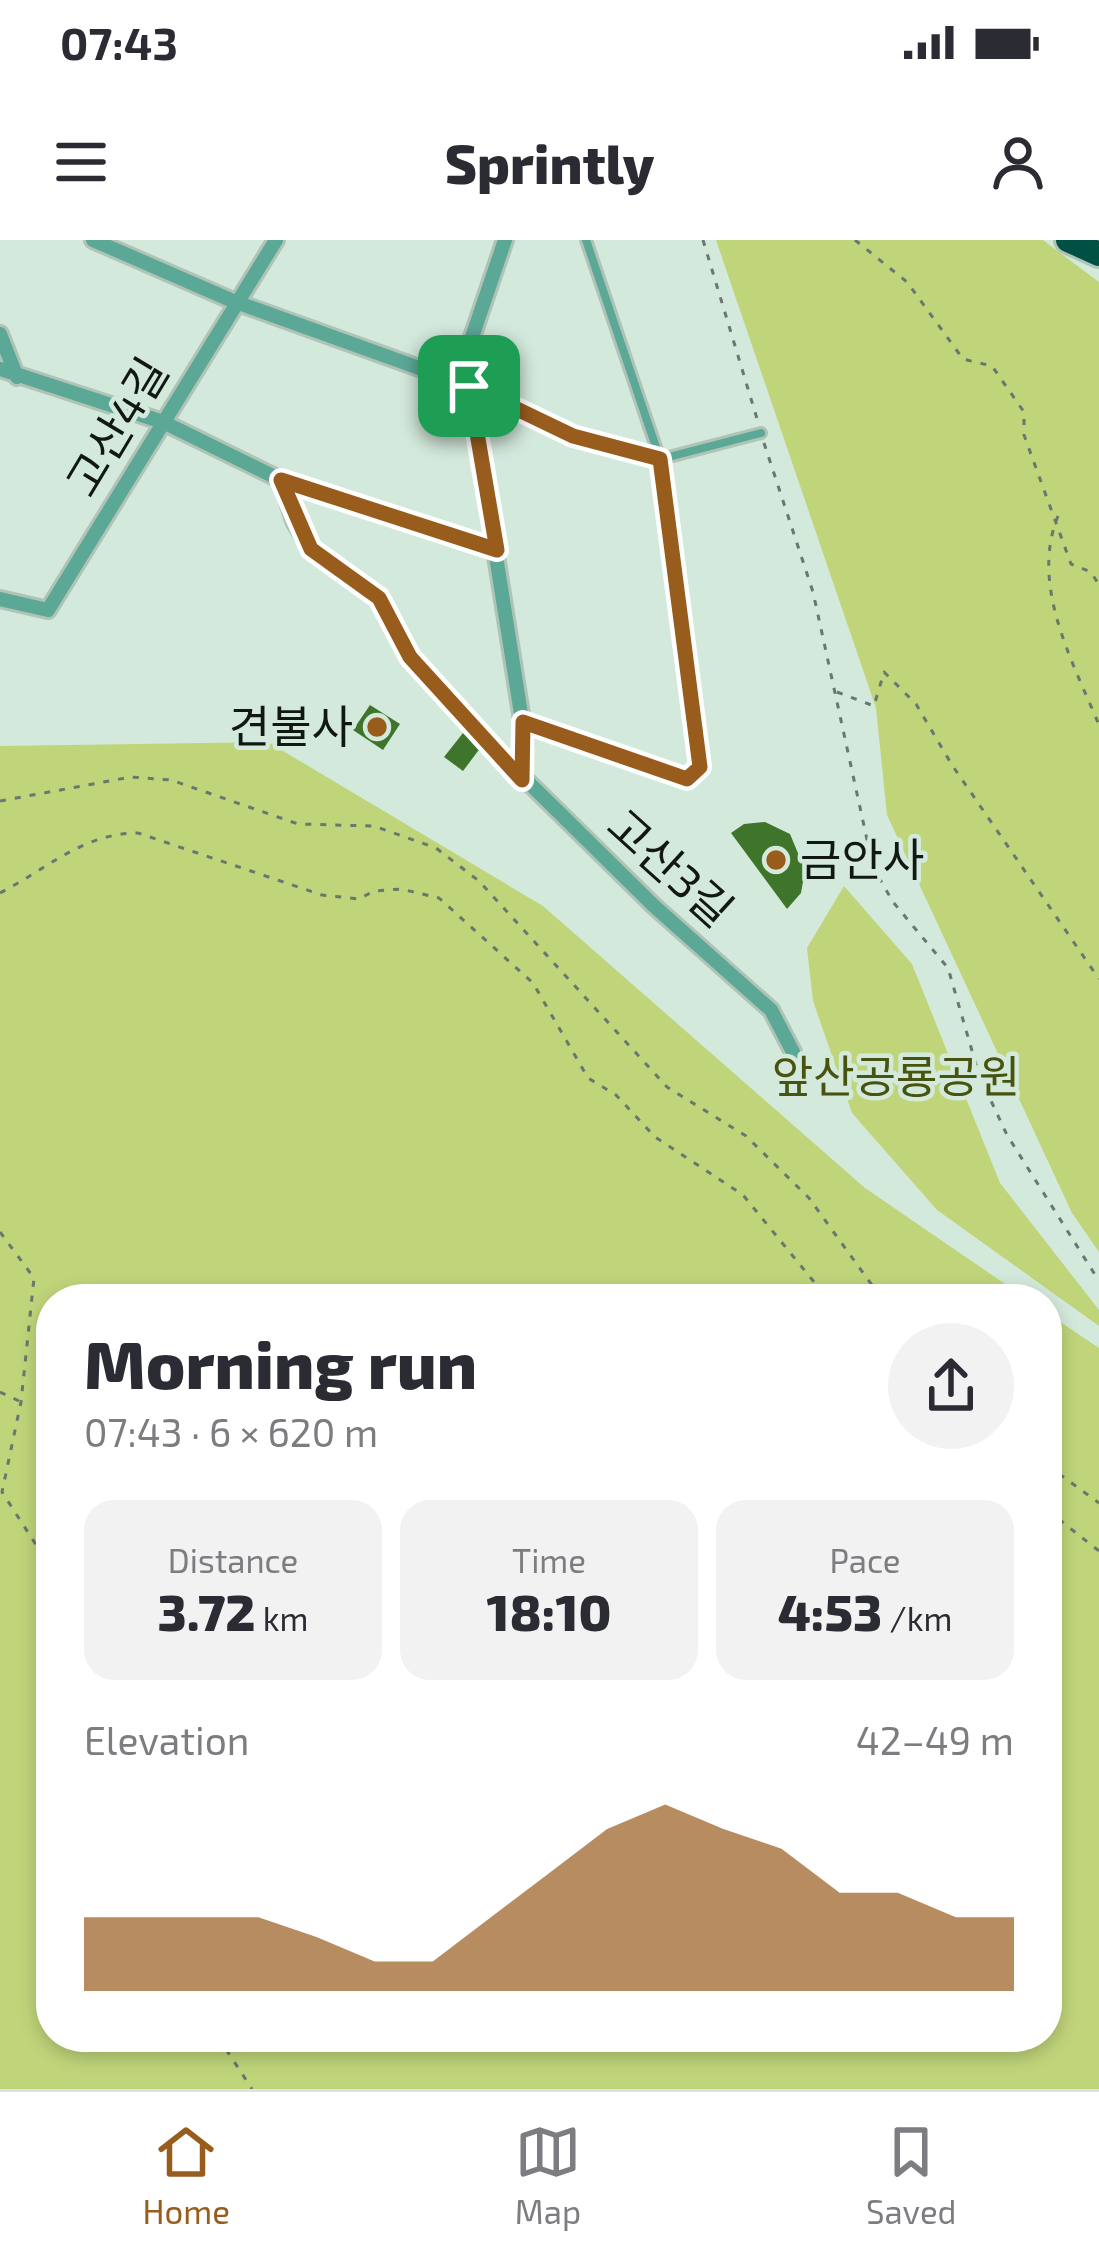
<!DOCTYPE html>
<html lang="en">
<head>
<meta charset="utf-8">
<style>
  :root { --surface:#fff; --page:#f2f2f3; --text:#2b2b33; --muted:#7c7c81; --line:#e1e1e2; --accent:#985c1d }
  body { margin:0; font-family:"Exo 2","Noto Sans KR",sans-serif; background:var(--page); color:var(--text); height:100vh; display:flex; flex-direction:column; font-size:45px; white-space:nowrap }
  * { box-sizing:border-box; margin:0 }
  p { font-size:39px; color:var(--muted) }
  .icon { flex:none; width:66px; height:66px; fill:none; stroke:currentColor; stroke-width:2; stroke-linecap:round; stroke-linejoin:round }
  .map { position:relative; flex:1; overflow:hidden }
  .panel { position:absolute; left:36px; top:1044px; width:1026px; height:768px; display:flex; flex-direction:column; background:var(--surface); border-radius:48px; box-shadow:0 6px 18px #0003 }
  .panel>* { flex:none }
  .pin { position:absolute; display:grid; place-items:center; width:102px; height:102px; color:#fff; margin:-51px; border-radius:24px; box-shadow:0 6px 18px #0006 }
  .round { display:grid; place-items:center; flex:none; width:126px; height:126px; border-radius:63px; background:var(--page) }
  .summary { display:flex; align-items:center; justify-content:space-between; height:204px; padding:0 48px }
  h1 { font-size:66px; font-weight:800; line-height:90px }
  .stats { display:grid; grid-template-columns:repeat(3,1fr); gap:18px; height:204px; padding:12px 48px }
  .stats div { display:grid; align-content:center; border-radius:30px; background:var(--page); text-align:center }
  .stats b { font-size:51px; font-weight:800 }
  .stats small { font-size:33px; font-weight:400 }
  .stats p { font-size:33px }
  .chart { height:336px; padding:24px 48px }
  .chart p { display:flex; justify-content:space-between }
  .chart svg { width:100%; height:216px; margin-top:12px; fill:var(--accent); opacity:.7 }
  .status { display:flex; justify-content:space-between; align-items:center; height:84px; padding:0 60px; background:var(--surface); direction:ltr }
  .status svg { height:33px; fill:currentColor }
  header { display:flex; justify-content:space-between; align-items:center; height:156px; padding:0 48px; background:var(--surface); font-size:54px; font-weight:800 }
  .menu { display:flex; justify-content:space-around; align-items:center; height:168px; border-top:3px solid var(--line); background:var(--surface); font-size:33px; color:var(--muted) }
  .menu a { display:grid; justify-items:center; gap:6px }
  .menu .current { color:var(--accent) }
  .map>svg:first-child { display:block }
</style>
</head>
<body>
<div class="status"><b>07:43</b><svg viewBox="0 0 49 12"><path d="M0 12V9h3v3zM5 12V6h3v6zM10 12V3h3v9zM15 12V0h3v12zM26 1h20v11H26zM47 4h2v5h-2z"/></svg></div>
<header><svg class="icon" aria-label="menu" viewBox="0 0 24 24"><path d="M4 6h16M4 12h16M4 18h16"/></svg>Sprintly<svg class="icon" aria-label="person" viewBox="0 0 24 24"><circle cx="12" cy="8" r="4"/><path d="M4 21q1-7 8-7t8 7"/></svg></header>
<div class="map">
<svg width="1099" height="1849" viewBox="0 0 1099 1849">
  <rect width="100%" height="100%" fill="#d3e9db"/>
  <path fill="#c0d57a" d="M716,0H1043L1099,42V1012L1072,973L887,575L876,468Z
    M268,502L543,666L865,948L1027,1059H51V1797H1047V1073L1099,1108V1849H0V506Z
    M844,646L912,724L1000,943L1099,1070V1086L937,970L852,873L813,761L807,708Z"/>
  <path fill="#3e752b" d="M370,465L400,484L383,510L353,490Z
    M463,493L481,507L463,531L444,517Z
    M765,582L790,594L805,630L801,653L787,669L731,593L744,584Z"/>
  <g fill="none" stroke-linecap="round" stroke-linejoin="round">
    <g stroke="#b0c3b7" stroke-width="14">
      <path id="lane" d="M661,219L761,193
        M523,482L687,539L700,527L660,219L586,0"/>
    </g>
    <g stroke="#b0c3b7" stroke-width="20">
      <path id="street" d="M93,0L233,61L469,146L573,196L660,219
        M505,0L469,106V146L525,499L522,540
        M0,94L17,137
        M0,129L163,182L281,240L497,310
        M281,240L294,281L311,309L379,358L410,417L463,478L654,666L771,770L793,812
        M0,359L48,370L276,0"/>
    </g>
    <g stroke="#b0c3b7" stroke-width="30">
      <path id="highway" d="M1068,0L1099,14"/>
    </g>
    <path stroke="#69776e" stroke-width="3" stroke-dasharray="6 9" stroke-linecap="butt" d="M703,0L758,182
      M855,0L907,42L963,119L992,126L1024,172V195L1071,324L1091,332L1099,345
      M764,203L813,352L873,627L893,662L948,728L979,835L1007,895L1099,1041
      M1058,276C1030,345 1072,420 1099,485
      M837,452L874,466L884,432L916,464L952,525L1099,739
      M0,561L131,537L171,540L298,584L374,586L436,608L479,641L667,847L746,896L809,958L882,1059
      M0,653C47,629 83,593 138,593L322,655L359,659L374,651L401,649L439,658L533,743L588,838L616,855L655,897L743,955L828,1059
      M0,992L34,1038L21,1162L2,1252L51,1328
      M0,1152L19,1161
      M1047,1225L1099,1263
      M1047,1270L1099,1311
      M218,1797L252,1849"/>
    <use href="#lane" stroke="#5ca897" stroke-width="8"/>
    <use href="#street" stroke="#5ca897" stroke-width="14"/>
    <use href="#highway" stroke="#005144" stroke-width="24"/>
  </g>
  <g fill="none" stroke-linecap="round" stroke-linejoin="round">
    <g stroke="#fff" stroke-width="24">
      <path id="route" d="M469,146L573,196L660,219L700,527L687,539L523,482L522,540L410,417L379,358L311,309L281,240L497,310Z"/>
    </g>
    <use href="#route" stroke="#985c1d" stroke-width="15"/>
  </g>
  <g fill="#985c1d" stroke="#d3e9db" stroke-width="4.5">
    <circle cx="377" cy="487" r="12"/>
    <circle cx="776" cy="620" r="12"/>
  </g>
  <g text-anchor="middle" stroke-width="9" stroke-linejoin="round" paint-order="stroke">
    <g font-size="45" fill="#111814" stroke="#d3e9db">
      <text transform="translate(117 187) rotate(-59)" y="16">고산4길</text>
      <text transform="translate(670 628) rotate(42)" y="16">고산3길</text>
    </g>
    <g font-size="45" fill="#111814" stroke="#d3e9db" text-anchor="end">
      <text x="353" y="503">견불사</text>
      <text x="800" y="636" text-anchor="start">금안사</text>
    </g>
    <g font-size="45" fill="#47530f" stroke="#d3e9db">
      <text x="896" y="853">앞산공룡공원</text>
    </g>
  </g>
</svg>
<div class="pin" style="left:469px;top:146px;background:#1e9e55"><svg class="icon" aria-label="arrive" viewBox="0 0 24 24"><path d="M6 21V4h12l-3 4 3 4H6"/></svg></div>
<section class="panel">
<div class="summary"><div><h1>Morning run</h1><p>07:43 · 6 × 620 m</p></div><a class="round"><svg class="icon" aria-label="share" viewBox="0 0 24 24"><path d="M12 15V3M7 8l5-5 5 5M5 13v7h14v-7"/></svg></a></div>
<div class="stats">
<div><p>Distance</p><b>3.72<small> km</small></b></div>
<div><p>Time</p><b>18:10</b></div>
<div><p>Pace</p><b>4:53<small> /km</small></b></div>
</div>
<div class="chart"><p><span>Elevation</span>42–49 m</p>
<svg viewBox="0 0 160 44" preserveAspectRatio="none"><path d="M0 44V29L10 29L20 29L30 29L40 33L50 38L60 38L70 29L80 20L90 11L100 6L110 11L120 15L130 24L140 24L150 29L160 29V44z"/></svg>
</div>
</section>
</div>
<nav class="menu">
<a class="current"><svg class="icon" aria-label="home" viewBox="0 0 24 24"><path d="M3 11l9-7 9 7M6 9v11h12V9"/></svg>Home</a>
<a><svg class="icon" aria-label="map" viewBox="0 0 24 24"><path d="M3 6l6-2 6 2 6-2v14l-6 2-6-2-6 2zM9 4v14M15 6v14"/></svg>Map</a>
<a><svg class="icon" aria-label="saved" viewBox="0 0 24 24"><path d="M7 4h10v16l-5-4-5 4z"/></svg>Saved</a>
</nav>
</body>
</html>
